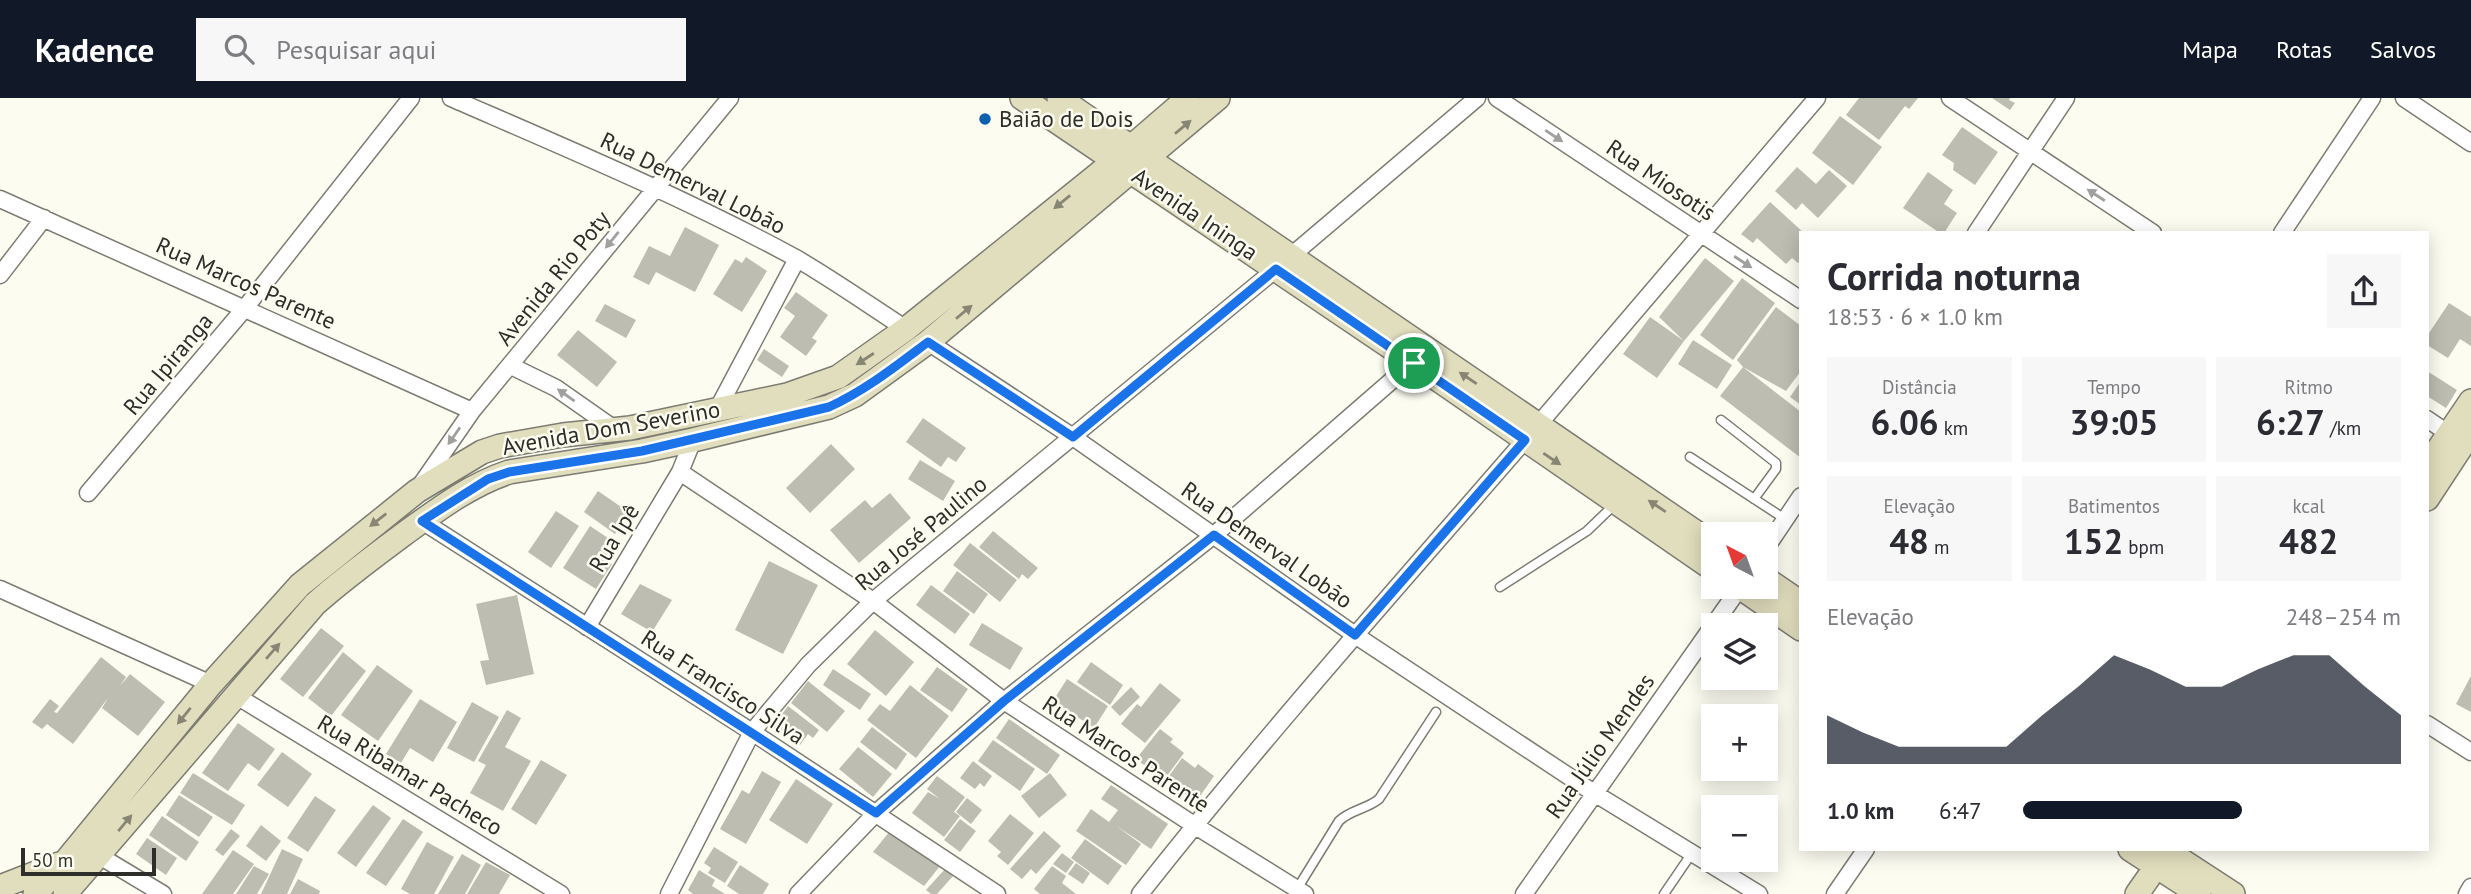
<!DOCTYPE html>
<html lang="pt">
<head>
<meta charset="utf-8">
<style>
  :root { --surface:#fff; --page:#f7f7f7; --text:#2b2b33; --muted:#7c7c81; --accent:#111827 }
  body { margin:0; font-family:"PT Sans",sans-serif; background:var(--page); color:var(--text); height:100vh; display:flex; flex-direction:column; font-size:26px; white-space:nowrap }
  * { box-sizing:border-box; margin:0 }
  p { font-size:23px; color:var(--muted) }
  .icon { flex:none; width:38px; height:38px; fill:none; stroke:currentColor; stroke-width:2; stroke-linecap:round; stroke-linejoin:round }
  .map { position:relative; flex:1; overflow:hidden }
  .sheet { position:absolute; left:1799px; top:133px; width:630px; height:620px; display:flex; flex-direction:column; background:var(--surface); border-radius:0px; box-shadow:0 4px 18px #0003 }
  .sheet>* { flex:none }
  .needle { width:46px; rotate:319deg }
  .buttons { position:absolute; left:1701px; top:424px; display:grid; gap:14px }
  .buttons a { display:grid; place-items:center; width:77px; height:77px; border-radius:0px; background:var(--surface); box-shadow:0 4px 18px #0003; font-size:35px }
  .scale { position:absolute; left:21px; bottom:18px; width:135px; box-sizing:border-box; padding-left:7px; border:4px solid #2d2d29; border-top:0; font-size:19px; line-height:24px; white-space:nowrap; color:#2d2d29; -webkit-text-stroke:5px #fdfcf1; paint-order:stroke }
  .pin { position:absolute; display:grid; place-items:center; width:60px; height:60px; color:#fff; margin:-30px; border:4px solid #fff; border-radius:50%; box-shadow:0 2px 7px #0007 }
  .round { display:grid; place-items:center; flex:none; width:74px; height:74px; border-radius:0px; background:var(--page) }
  .headline { display:flex; align-items:center; justify-content:space-between; height:119px; padding:0 28px }
  h1 { font-size:38px; font-weight:700; line-height:52px }
  .stats { display:grid; grid-template-columns:repeat(3,1fr); gap:10px; height:119px; padding:7px 28px }
  .stats div { display:grid; align-content:center; border-radius:0px; background:var(--page); text-align:center }
  .stats b { font-size:35px; font-weight:700 }
  .stats small { font-size:19px; font-weight:400 }
  .stats p { font-size:19px }
  .chart { height:196px; padding:14px 28px }
  .chart p { display:flex; justify-content:space-between }
  .chart svg { width:100%; height:126px; margin-top:7px; fill:var(--accent); opacity:.7 }
  ul { padding:0 28px; list-style:none; font-size:23px }
  li { display:grid; grid-template-columns:112px 84px 1fr; align-items:center; height:52px }
  li i { height:18px; border-radius:9px; background:var(--accent) }
  header { display:flex; align-items:center; gap:42px; box-sizing:border-box; height:98px; padding:0 35px; background:var(--accent); color:#fff }
  header strong { font-size:33px }
  nav { display:flex; gap:38px; margin-inline-start:auto; font-size:24px }
  .search { width:490px; height:63px; background:var(--page); display:flex; align-items:center; gap:18px; box-sizing:border-box; padding:0 24px; border-radius:0px; color:var(--muted); font-size:26px }
  .map>svg:first-child { display:block }
</style>
</head>
<body>
<header>
<strong>Kadence</strong>
<div class="search"><svg class="icon" aria-label="search" viewBox="0 0 24 24"><circle cx="10" cy="10" r="6"/><path d="M15 15l6 6"/></svg>Pesquisar aqui</div>
<nav><a>Mapa</a><a>Rotas</a><a>Salvos</a></nav>
</header>
<div class="map">
<svg width="2471" height="796" viewBox="0 0 2471 796">
  <rect width="100%" height="100%" fill="#fdfcf1"/>
  <path fill="#bebdb2" d="M1859,0H1918L1909,11L1905,8L1879,42L1846,17Z
    M1992,0H2010L2009,2L2015,5L2010,12Z
    M1840,18L1882,49L1853,87L1812,55Z
    M1962,29L1998,54L1975,87L1953,72L1954,65L1942,57Z
    M1797,69L1816,86L1829,72L1847,88L1818,120L1802,105L1796,112L1775,93Z
    M1928,74L1953,92L1944,106L1957,115L1944,135H1940L1903,110Z
    M1770,104L1804,135H1801V161L1798,165L1792,160L1786,166L1757,140L1753,145L1741,136Z
    M685,129L719,147L695,194L656,174L649,187L633,179L649,148L670,158Z
    M746,159L767,173L742,214L713,196L735,161L742,165Z
    M1705,160L1734,183L1684,243L1657,280L1623,256L1650,219L1684,243L1659,219Z
    M1742,180L1775,205L1733,262L1700,237Z
    M796,194L828,217L812,240L817,243L806,258L780,239L795,218L784,210Z
    M2449,205L2471,219V248L2460,241L2448,260L2427,247V238Z
    M605,206L636,222L626,240L595,223Z
    M1776,209L1801,228V273L1786,293L1743,269L1801,314V360L1720,298L1743,269L1737,262Z
    M578,232L617,264L597,289L557,257Z
    M1693,242L1732,267L1717,291L1678,266Z
    M764,251L789,268L782,279L757,262Z
    M2427,273L2457,292L2446,310L2427,298Z
    M1801,283V307L1790,299Z
    M923,320L966,350L956,364L948,359L941,369L906,344Z
    M831,346L855,371L810,415L786,390Z
    M920,362L955,383L943,403L908,381Z
    M598,393L630,415L615,436L584,414Z
    M890,395L911,420L859,465L830,432L865,402L872,410Z
    M556,413L579,428L551,470L528,454Z
    M590,428L611,442L604,453L608,455L604,461L612,466L596,491L563,470Z
    M993,433L1038,470L1028,481L1022,476L1019,481L979,449Z
    M970,445L1017,482L1000,504L953,467Z
    M769,463L818,487L783,556L735,532Z
    M957,473L988,496L974,516L943,493Z
    M640,486L672,502L652,534L621,516Z
    M931,487L970,516L955,536L916,507Z
    M517,497L534,576L486,587L480,563L489,562L476,506Z
    M982,525L1023,550L1010,572L969,547Z
    M321,530L344,548L303,599L280,581Z
    M875,532L914,564L886,598L847,566Z
    M343,554L366,573L331,618L308,600Z
    M101,559L126,579L120,588L130,576L165,604L138,638L102,610L108,600L73,646L47,626L42,631L32,624L50,601L59,608L54,614L57,615Z
    M1091,564L1123,587L1110,607L1077,584Z
    M377,567L413,593L378,643L341,617Z
    M937,569L968,591L952,614L920,592Z
    M833,571L871,596L860,612L823,587Z
    M2471,578V614L2456,606Z
    M1067,581L1108,608L1094,630L1053,603Z
    M808,583L845,613L827,634L791,605Z
    M1160,585L1181,602L1145,645L1121,626L1137,606L1141,609Z
    M910,587L949,618L916,660L867,622L880,606L890,613Z
    M1131,589L1140,599L1120,618L1111,609Z
    M420,601L457,624L433,664L410,650L401,665L386,656Z
    M472,604L499,619L474,664L447,650Z
    M788,608L819,632L813,640L808,636L800,647L774,627Z
    M507,612L521,620L505,649L531,663L503,713L470,695L486,667L478,663Z
    M1009,621L1060,657L1047,676L996,640Z
    M238,625L275,651L259,673L248,665L228,693L202,675Z
    M872,629L907,656L896,672L860,644Z
    M1160,631L1173,641L1170,644L1184,655L1164,682L1136,661Z
    M993,642L1035,671L1020,693L978,663Z
    M858,649L892,676L873,699L839,671Z
    M282,654L312,676L288,709L257,687Z
    M1182,660L1195,670L1198,666L1214,678L1196,704L1166,682Z
    M541,662L567,677L536,727L511,711Z
    M973,663L992,678L984,689L980,685L975,691L960,680Z
    M762,673L781,684L746,746L720,731L742,692L749,696Z
    M193,675L245,707L232,727L180,695Z
    M1050,675L1067,697L1039,720L1021,698Z
    M937,678L965,699L954,714L960,718L944,739L912,715L928,694L940,701L927,691Z
    M796,681L833,706L807,746L769,722Z
    M1111,687L1168,726L1151,751L1115,727L1141,746L1126,767L1076,733L1091,711L1109,724L1118,712L1101,701Z
    M179,697L213,719L199,739L166,717Z
    M315,698L336,712L308,754L287,740Z
    M967,700L982,712L971,726L956,714Z
    M373,707L391,720L356,769L337,755Z
    M1010,716L1034,735L1008,767L997,758L1001,754L988,743Z
    M162,718L199,744L186,763L149,737Z
    M403,721L423,734L386,788L366,775Z
    M960,721L976,733L960,754L944,742Z
    M261,727L281,743L266,763L246,748Z
    M231,731L240,738L223,758L215,752Z
    M890,733L940,768L924,788L873,754Z
    M1044,733L1061,748L1036,776L1031,771L1022,781L1010,771Z
    M147,740L177,760L166,777L136,756Z
    M1085,741L1122,768L1108,787L1071,760Z
    M427,744L454,759L434,796H410L401,791Z
    M714,749L738,764L725,785L708,775L711,770L704,765Z
    M282,751L303,761L287,796H261Z
    M233,752L254,766L233,796H202Z
    M1062,755L1074,764L1066,775L1053,766Z
    M462,756L481,767L465,796H438Z
    M486,764L510,777L499,796H467Z
    M1076,765L1090,775L1083,786L1068,776Z
    M740,767L769,786L763,796H739L727,788Z
    M254,768L269,776L257,796H236Z
    M1052,768L1066,778L1062,785L1076,796H1040L1034,791Z
    M945,771L953,778L937,796H931L926,792Z
    M699,772L715,782L712,788L725,796H693L688,792Z
    M298,781L320,793L319,796H290Z"/>
  <g fill="none" stroke-linecap="round" stroke-linejoin="round">
    <g stroke="#7d7c72" stroke-width="11">
      <path id="lane" d="M1721,322L1776,365V371L1754,401
        M1690,359L1785,421
        M1500,489L1587,433L1614,407
        M1297,791L1339,723C1350,712 1367,711 1379,701L1436,614
        M1664,796L1692,755"/>
    </g>
    <g stroke="#7d7c72" stroke-width="19">
      <path id="street" d="M451,0C566,50 683,99 794,159C832,181 869,207 906,231
        M1497,0L1801,202
        M1950,0L2153,135
        M2404,0L2471,45
        M0,101L472,313
        M1976,135L2066,0
        M2282,135L2372,0
        M1291,158L1477,0
        M0,177L44,120
        M928,244L1073,339L1355,537L1594,695L1759,796
        M511,268L556,290L616,332
        M717,312L797,161
        M2427,321L2458,342
        M1538,327L1817,0
        M680,374L873,503L1004,603L1194,727L1305,796
        M420,388L472,313L730,0
        M88,395L245,210L411,0
        M422,423L752,634L997,796
        M1766,450L1801,398
        M0,491L211,586
        M587,529L680,374L693,342
        M235,597L561,796
        M2427,626L2471,654
        M98,757L163,796
        M669,796L752,634L808,567L873,503L1276,171
        M798,796L876,715L1004,603L1214,437L1420,258
        M1140,796C1263,640 1395,492 1525,342
        M1524,796L1741,488
        M1835,796L1866,751
        M2467,796L2471,789"/>
    </g>
    <g stroke="#7d7c72" stroke-width="26">
      <path id="secondary" d="M1022,0L1414,265L1713,471
        M1059,0L1713,446
        M2427,368L2471,303
        M2427,401L2471,334
        M1766,481L1801,505
        M1738,488L1801,531
        M2130,751L2199,796
        M2164,751L2233,796
        M0,789L59,766
        M35,796L65,764L211,586L300,487L417,393L482,354L500,348L563,337L630,330L787,297L838,279L906,231L1116,62L1188,0
        M65,796L315,506C343,481 373,459 404,436C437,412 470,387 509,374L642,353L693,342L829,309L855,297L928,244L1218,0
        M2137,796L2165,756"/>
    </g>
    <use href="#lane" stroke="#fff" stroke-width="8"/>
    <use href="#street" stroke="#fff" stroke-width="16"/>
    <use href="#secondary" stroke="#e1debe" stroke-width="23"/>
  </g>
  <defs><path id="oneway-solid" d="M-6-.8H1V-3.2L6.5 0L1 3.2V.8H-6Z" transform="scale(1.75)"/></defs>
  <g fill="#878674">
    <use href="#oneway-solid" transform="translate(1183 29) rotate(-40)"/>
    <use href="#oneway-solid" transform="translate(1062 104) rotate(141)"/>
    <use href="#oneway-solid" transform="translate(964 214) rotate(-40)"/>
    <use href="#oneway-solid" transform="translate(865 261) rotate(147)"/>
    <use href="#oneway-solid" transform="translate(1468 280) rotate(-146)"/>
    <use href="#oneway-solid" transform="translate(1552 361) rotate(34)"/>
    <use href="#oneway-solid" transform="translate(1657 408) rotate(-146)"/>
    <use href="#oneway-solid" transform="translate(378 422) rotate(142)"/>
    <use href="#oneway-solid" transform="translate(273 553) rotate(-49)"/>
    <use href="#oneway-solid" transform="translate(184 618) rotate(129)"/>
    <use href="#oneway-solid" transform="translate(125 725) rotate(-50)"/>
  </g>
  <g fill="#a0a09f">
    <use href="#oneway-solid" transform="translate(1554 38) rotate(34)"/>
    <use href="#oneway-solid" transform="translate(2096 97) rotate(-147)"/>
    <use href="#oneway-solid" transform="translate(612 142) rotate(129)"/>
    <use href="#oneway-solid" transform="translate(1743 164) rotate(33)"/>
    <use href="#oneway-solid" transform="translate(566 297) rotate(-145)"/>
    <use href="#oneway-solid" transform="translate(454 338) rotate(125)"/>
  </g>
  <g fill="none" stroke-linecap="round" stroke-linejoin="round">
    <g stroke="#fff" stroke-width="14">
      <path id="route" d="M1276,171L1525,342L1355,537L1214,437L1004,603L876,715L422,423L488,381L509,374L642,353L829,309C866,292 896,268 928,244L1073,339Z"/>
    </g>
    <use href="#route" stroke="#1a73e8" stroke-width="9"/>
  </g>
  <circle fill="#0c61af" stroke="#fdfcf1" stroke-width="2.5" cx="985" cy="21" r="7"/>
  <g text-anchor="middle" stroke-width="5" stroke-linejoin="round" paint-order="stroke">
    <g font-size="23" fill="#2d2d29" stroke="#fdfcf1" text-anchor="start">
      <text x="999" y="29">Baião de Dois</text>
    </g>
    <g font-size="23" fill="#2d2d29" stroke="#fdfcf1">
      <text transform="translate(1661 82) rotate(34)" y="8">Rua Miosotis</text>
      <text transform="translate(693 85) rotate(26)" y="8">Rua Demerval Lobão</text>
      <text transform="translate(1195 116) rotate(34)" y="8">Avenida Ininga</text>
      <text transform="translate(553 180) rotate(-51)" y="8">Avenida Rio Poty</text>
      <text transform="translate(246 185) rotate(24)" y="8">Rua Marcos Parente</text>
      <text transform="translate(168 266) rotate(-50)" y="8">Rua Ipiranga</text>
      <text transform="translate(611 330) rotate(-10)" y="8">Avenida Dom Severino</text>
      <text transform="translate(921 435) rotate(-40)" y="8">Rua José Paulino</text>
      <text transform="translate(614 440) rotate(-59)" y="8">Rua Ipê</text>
      <text transform="translate(1267 447) rotate(35)" y="8">Rua Demerval Lobão</text>
      <text transform="translate(723 589) rotate(33)" y="8">Rua Francisco Silva</text>
      <text transform="translate(1600 648) rotate(-55)" y="8">Rua Júlio Mendes</text>
      <text transform="translate(1126 656) rotate(33)" y="8">Rua Marcos Parente</text>
      <text transform="translate(410 677) rotate(31)" y="8">Rua Ribamar Pacheco</text>
    </g>
  </g>
</svg>
<div class="buttons">
<a><svg class="needle" viewBox="-14 -14 28 28"><path d="M0-13l5 13h-10z" fill="#e53935"/><path d="M0 13l5-13h-10z" fill="#7c7c81"/></svg></a>
<a><svg class="icon" aria-label="layers" viewBox="0 0 24 24"><path d="M12 4l9 5-9 5-9-5zM3 14l9 5 9-5"/></svg></a>
<a>+</a>
<a>−</a>
</div>
<div class="scale">50 m</div>
<div class="pin" style="left:1414px;top:265px;background:#1e9e55"><svg class="icon" aria-label="arrive" viewBox="0 0 24 24"><path d="M6 21V4h12l-3 4 3 4H6"/></svg></div>
<section class="sheet">
<div class="headline"><div><h1>Corrida noturna</h1><p>18:53 · 6 × 1.0 km</p></div><a class="round"><svg class="icon" aria-label="share" viewBox="0 0 24 24"><path d="M12 15V3M7 8l5-5 5 5M5 13v7h14v-7"/></svg></a></div>
<div class="stats">
<div><p>Distância</p><b>6.06<small> km</small></b></div>
<div><p>Tempo</p><b>39:05</b></div>
<div><p>Ritmo</p><b>6:27<small> /km</small></b></div>
</div>
<div class="stats">
<div><p>Elevação</p><b>48<small> m</small></b></div>
<div><p>Batimentos</p><b>152<small> bpm</small></b></div>
<div><p>kcal</p><b>482</b></div>
</div>
<div class="chart"><p><span>Elevação</span>248–254 m</p>
<svg viewBox="0 0 160 44" preserveAspectRatio="none"><path d="M0 44V27L10 33L20 38L30 38L40 38L50 38L60 27L70 17L80 6L90 11L100 17L110 17L120 11L130 6L140 6L150 17L160 27V44z"/></svg>
</div>
<ul>
<li><b>1.0 km</b>6:47<i style="width:58%"></i></li>
</ul>
</section>
</div>
</body>
</html>
